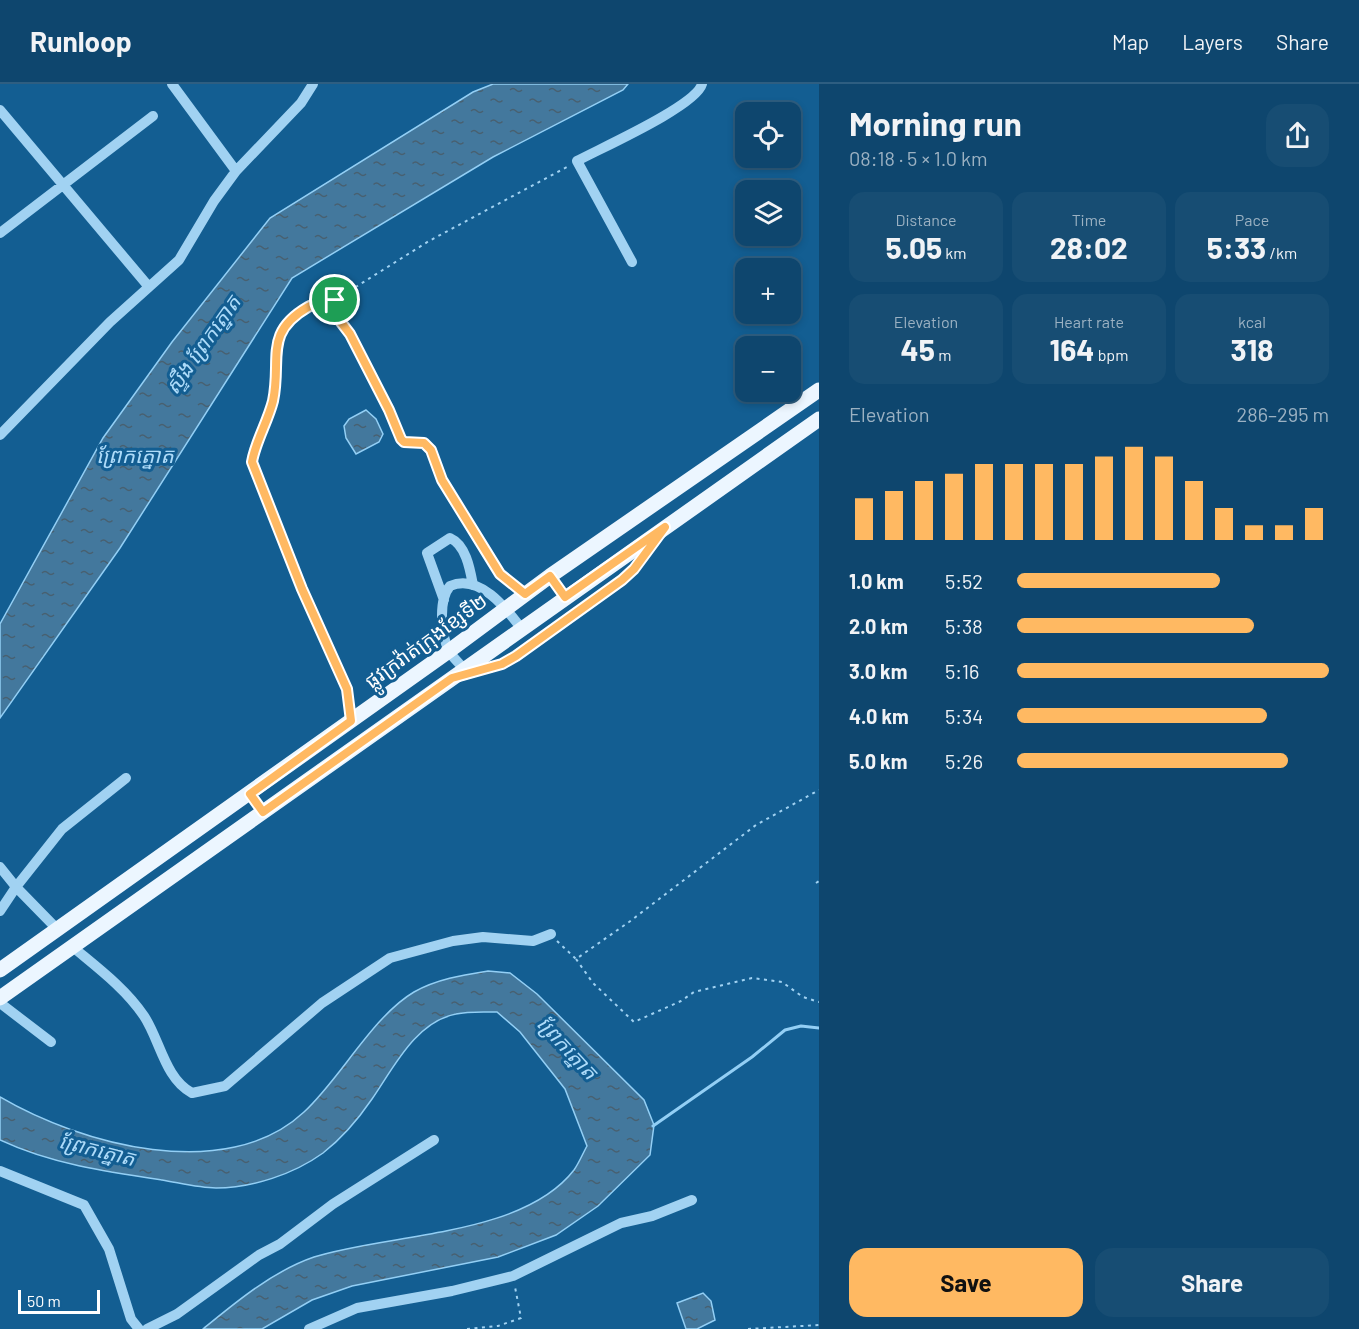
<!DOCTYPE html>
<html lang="en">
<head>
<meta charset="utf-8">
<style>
  :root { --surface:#0e466e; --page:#174d73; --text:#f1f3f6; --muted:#9bb1c2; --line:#2e5e81; --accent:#ffb962 }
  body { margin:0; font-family:Barlow,"Noto Sans Khmer",sans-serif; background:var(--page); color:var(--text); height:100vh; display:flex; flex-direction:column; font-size:22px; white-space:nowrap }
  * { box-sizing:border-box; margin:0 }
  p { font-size:20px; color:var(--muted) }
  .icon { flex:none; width:33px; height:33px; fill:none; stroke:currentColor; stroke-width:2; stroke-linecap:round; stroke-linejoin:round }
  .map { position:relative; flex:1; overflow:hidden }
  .side { display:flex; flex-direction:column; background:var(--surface); width:540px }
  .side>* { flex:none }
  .buttons { position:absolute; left:735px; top:18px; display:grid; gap:12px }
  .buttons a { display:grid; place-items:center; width:66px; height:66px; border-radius:12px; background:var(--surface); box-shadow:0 3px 9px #0003,0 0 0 2px var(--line); font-size:30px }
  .scale { position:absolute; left:18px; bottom:15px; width:82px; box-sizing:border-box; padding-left:6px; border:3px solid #fff; border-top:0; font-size:16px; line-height:21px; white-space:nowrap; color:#fff; -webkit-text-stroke:4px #135e92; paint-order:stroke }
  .pin { position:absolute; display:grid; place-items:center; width:51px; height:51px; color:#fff; margin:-26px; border:3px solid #fff; border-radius:50%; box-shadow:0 2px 6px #0007 }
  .round { display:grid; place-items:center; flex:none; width:63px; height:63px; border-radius:18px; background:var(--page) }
  .headline { display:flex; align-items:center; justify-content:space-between; height:102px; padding:0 30px }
  h1 { font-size:33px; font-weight:700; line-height:45px }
  .stats { display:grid; grid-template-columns:repeat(3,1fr); gap:9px; height:102px; padding:6px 30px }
  .stats div { display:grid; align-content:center; border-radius:15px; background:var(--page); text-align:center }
  .stats b { font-size:30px; font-weight:700 }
  .stats small { font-size:16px; font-weight:400 }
  .stats p { font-size:16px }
  .chart { height:168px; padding:12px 30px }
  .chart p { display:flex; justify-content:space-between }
  .chart svg { width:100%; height:108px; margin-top:6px; stroke:var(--accent); stroke-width:6 }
  .primary-button { display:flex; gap:12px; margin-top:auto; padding:12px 30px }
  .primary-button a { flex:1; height:69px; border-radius:18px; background:var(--accent); color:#111; font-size:24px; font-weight:700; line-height:69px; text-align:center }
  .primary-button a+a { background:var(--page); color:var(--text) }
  ul { padding:0 30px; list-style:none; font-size:20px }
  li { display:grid; grid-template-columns:96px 72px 1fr; align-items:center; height:45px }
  li i { height:15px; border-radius:8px; background:var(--accent) }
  header { display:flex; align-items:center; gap:36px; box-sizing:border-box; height:84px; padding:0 30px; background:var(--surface); border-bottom:2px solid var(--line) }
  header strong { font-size:28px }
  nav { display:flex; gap:33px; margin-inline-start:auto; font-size:21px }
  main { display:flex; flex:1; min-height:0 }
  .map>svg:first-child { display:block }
</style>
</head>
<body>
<header>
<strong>Runloop</strong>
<nav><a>Map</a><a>Layers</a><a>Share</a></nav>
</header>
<main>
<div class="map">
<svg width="819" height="1245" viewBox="0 0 819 1245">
  <defs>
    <pattern id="water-ripples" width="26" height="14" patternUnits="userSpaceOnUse" patternTransform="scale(1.5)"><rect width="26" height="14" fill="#43789d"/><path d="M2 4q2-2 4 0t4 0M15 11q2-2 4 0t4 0" fill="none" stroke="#486070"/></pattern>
  </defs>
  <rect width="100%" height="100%" fill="#135e92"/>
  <path fill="url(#water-ripples)" stroke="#93cff5" stroke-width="1.5" d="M493,0H628L623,6L493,73L292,194L120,464L0,634V540L103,354L172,258L270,134L473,8Z
    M366,326L376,335L383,350L379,358L356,370L346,354L344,342L349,335Z
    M488,887L510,889L537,910L644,1016L654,1041L650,1071L598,1122L556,1151L498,1173L352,1202L312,1216L262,1245H203C236,1218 273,1187 314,1173C389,1149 522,1153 574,1086C579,1079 583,1069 587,1062L565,1005L520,948L497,928C483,928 469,927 456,930C415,938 393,985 372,1015C359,1034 341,1055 323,1069C294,1090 252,1104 216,1104C199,1104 180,1099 162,1096C107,1088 51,1080 0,1056V1013C80,1060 226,1101 304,1028C340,995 373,932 414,908C437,895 463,891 488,887Z
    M703,1209L711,1217L715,1236L697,1245H686L677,1219Z"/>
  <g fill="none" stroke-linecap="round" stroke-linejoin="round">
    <path stroke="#93cff5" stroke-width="3" d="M653,1042L752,973L785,946L801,942L819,944"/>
    <path stroke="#a1d2f2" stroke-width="2" stroke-dasharray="3 4.5" stroke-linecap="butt" d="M335,218C332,231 343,239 349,250C370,282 387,320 401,355L404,358L424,359C435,370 436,383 443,396C457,425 492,483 516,503
      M349,622L347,605L302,505L252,379L264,347L277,295L275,263L279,250L290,238L310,222L335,216L429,157L567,83
      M816,799L819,797
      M557,857L576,875L629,838L756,741L819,706
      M576,875L593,899L634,938L681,917L694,908L752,894L782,898L803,913L819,918
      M467,1245L498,1242L521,1234L515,1203
      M748,1245L819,1241"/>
    <path stroke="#a1d2f2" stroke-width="10" d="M172,0L236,87
      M0,26L149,203
      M0,149L153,32
      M632,178L577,77C601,64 696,22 702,0
      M0,351L110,238L179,176L214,117L236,87L301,19L313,0
      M444,516L427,469L450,454C466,461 470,485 473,501
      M465,586C460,580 453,574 449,567C441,551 438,516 450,502C479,489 506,524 521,544
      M461,592L502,580L516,572L622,496L634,485L658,453
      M0,783L16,803L0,827
      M58,846L16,803L62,745L126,694
      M74,864C98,884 126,905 144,932C160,956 165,995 192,1009L225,1002L322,919L390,874L453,857L483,853L533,857L551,850
      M0,919L51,958
      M0,1087L84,1121L109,1165L131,1235L139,1245
      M147,1245L177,1230L259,1171L280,1160L333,1120L434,1056
      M309,1245L357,1224L452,1207L513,1192L621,1139L652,1132L692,1116"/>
    <path stroke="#ecf6ff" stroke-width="15" d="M0,886L449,567L550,492L819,306
      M0,914L819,335"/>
  </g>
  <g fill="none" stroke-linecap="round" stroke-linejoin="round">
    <g stroke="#fff" stroke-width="12">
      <path id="route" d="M335,216L333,225L337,233L350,250L389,326L401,355L404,358L424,359L431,366L442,396L500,490L525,510L550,492L565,513L665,443L634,485L622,496L516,572L502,580L452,594L263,728L250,710L351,637L347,605L302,505L252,378C255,359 268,337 273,317C282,275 263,249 308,223C315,219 327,219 335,216Z"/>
    </g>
    <use href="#route" stroke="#ffb962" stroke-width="8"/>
  </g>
  <g text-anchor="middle" stroke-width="6" stroke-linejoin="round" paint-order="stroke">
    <g font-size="20" fill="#fff" stroke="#135e92">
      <text transform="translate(426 557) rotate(-36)" y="7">ផ្លូវក្រវ៉ាត់ក្រុងខ្សែទី២</text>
    </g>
    <g font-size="21" font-style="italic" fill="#addbf9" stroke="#135e92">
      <text transform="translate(203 261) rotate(-55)" y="7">ស្ទឹង ព្រែកត្នោត</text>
      <text x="135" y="379">ព្រែកត្នោត</text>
      <text transform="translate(567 964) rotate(47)" y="7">ព្រែកត្នោត</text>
      <text transform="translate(97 1066) rotate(14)" y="7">ព្រែកត្នោត</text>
    </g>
  </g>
</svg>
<div class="buttons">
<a><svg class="icon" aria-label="locate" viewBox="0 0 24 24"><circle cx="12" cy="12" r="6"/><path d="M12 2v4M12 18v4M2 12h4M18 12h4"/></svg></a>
<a><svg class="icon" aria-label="layers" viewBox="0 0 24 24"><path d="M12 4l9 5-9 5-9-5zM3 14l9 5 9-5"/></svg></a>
<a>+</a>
<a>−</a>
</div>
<div class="scale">50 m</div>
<div class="pin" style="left:335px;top:216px;background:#1e9e55"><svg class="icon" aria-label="arrive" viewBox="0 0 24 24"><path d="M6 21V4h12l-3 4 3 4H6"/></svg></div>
</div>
<section class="side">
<div class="headline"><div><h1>Morning run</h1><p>08:18 · 5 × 1.0 km</p></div><a class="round"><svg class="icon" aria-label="share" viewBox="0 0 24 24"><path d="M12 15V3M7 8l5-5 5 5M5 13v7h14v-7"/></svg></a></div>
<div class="stats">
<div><p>Distance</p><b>5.05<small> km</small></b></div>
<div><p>Time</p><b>28:02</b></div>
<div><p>Pace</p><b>5:33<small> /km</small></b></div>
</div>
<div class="stats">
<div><p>Elevation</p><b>45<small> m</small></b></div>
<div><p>Heart rate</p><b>164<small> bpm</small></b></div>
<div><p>kcal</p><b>318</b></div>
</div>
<div class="chart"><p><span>Elevation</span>286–295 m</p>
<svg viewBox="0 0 160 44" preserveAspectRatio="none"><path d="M5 44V27M15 44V24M25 44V20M35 44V17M45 44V13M55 44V13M65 44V13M75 44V13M85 44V10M95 44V6M105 44V10M115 44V20M125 44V31M135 44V38M145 44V38M155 44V31"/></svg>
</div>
<ul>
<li><b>1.0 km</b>5:52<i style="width:65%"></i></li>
<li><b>2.0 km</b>5:38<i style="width:76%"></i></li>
<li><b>3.0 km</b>5:16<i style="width:100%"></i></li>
<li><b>4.0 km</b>5:34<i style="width:80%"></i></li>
<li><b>5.0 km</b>5:26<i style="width:87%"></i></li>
</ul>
<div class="primary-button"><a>Save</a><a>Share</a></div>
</section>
</main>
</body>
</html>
